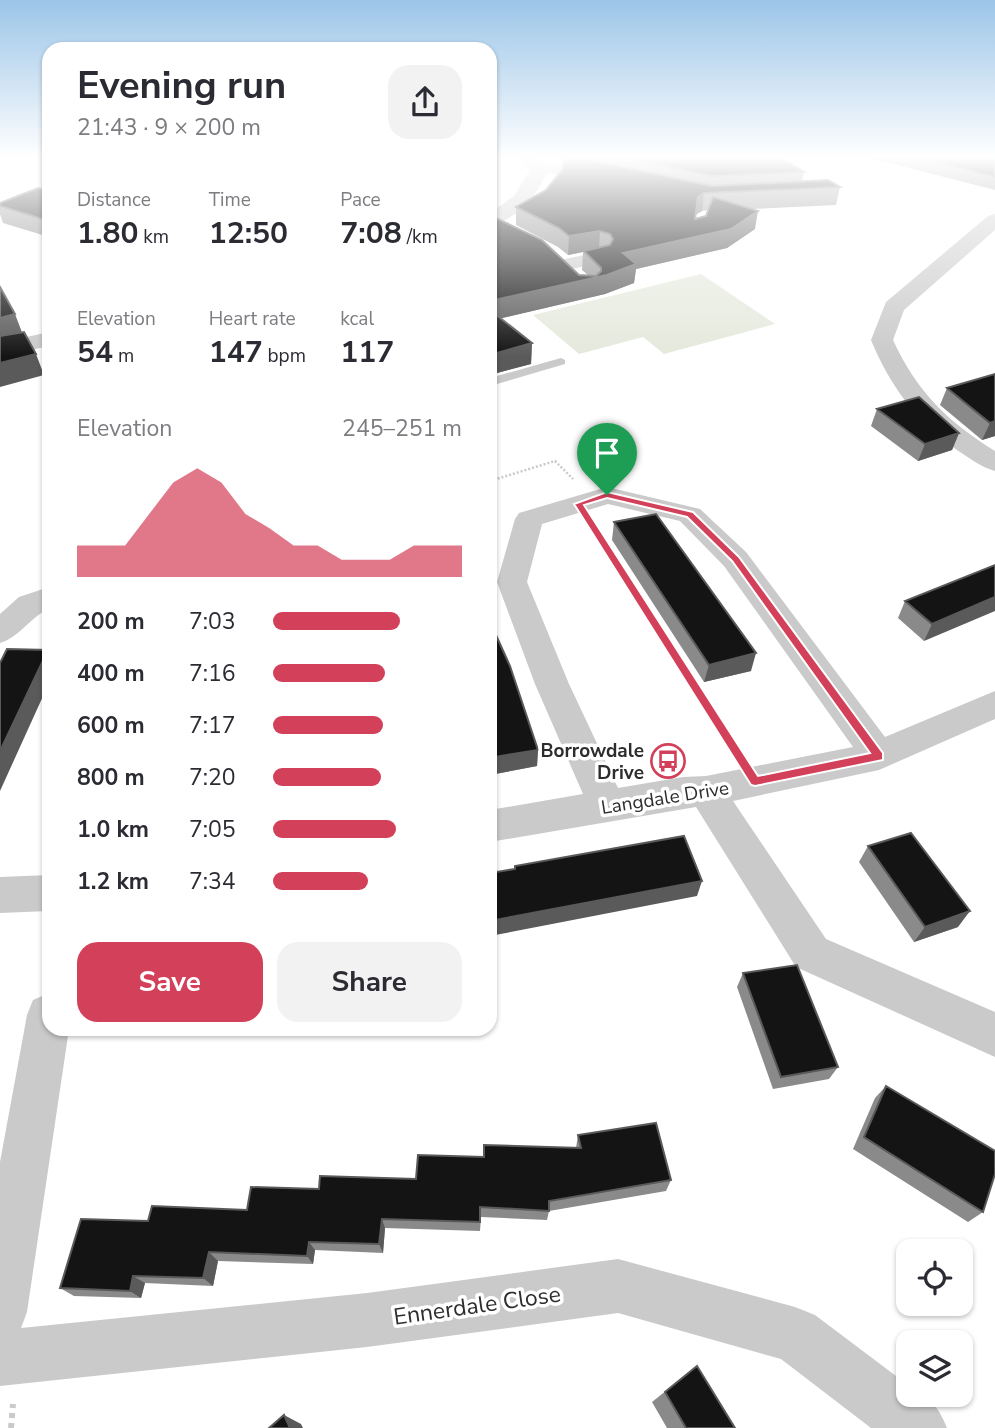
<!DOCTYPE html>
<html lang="en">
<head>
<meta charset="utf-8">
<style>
  :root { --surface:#fff; --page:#f2f2f3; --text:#2b2b33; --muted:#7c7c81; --accent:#d34059 }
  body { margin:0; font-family:"Nunito Sans",sans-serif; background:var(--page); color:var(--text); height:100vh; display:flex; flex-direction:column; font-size:26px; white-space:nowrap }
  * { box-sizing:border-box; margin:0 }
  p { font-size:23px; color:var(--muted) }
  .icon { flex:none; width:38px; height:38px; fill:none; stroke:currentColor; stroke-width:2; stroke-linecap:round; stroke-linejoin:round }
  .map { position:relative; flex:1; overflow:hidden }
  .side { position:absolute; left:42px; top:42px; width:455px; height:994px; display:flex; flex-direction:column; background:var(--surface); border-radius:21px; box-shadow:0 2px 5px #0004 }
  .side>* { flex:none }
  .controls { position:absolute; left:896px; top:1239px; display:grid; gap:14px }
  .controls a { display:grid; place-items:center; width:77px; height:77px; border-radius:14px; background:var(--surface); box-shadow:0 2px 5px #0004; font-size:35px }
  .pin { position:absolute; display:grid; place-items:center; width:60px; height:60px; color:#fff; margin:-72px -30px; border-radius:50% 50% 50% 0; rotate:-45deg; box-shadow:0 0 7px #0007 }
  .pin .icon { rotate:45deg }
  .round { display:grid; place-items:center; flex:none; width:74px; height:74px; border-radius:21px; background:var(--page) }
  .summary { display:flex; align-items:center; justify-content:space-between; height:119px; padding:0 35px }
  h1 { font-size:38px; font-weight:700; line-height:52px }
  .metrics { display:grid; grid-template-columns:repeat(3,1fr); gap:10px; height:119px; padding:7px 35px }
  .metrics div { display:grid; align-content:center }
  .metrics b { font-size:30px; font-weight:700 }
  .metrics small { font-size:19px; font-weight:400 }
  .metrics p { font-size:19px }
  .chart { height:196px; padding:14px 35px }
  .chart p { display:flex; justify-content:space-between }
  .chart svg { width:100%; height:126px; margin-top:7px; fill:var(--accent); opacity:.7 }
  .button { display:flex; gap:14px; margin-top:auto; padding:14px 35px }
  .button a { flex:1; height:80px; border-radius:21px; background:var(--accent); color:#fff; font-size:28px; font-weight:700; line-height:80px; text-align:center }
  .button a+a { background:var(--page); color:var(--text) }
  ul { padding:0 35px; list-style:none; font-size:23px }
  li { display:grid; grid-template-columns:112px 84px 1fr; align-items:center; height:52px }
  li i { height:18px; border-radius:9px; background:var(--accent) }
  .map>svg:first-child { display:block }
</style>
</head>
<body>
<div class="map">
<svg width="995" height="1428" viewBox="0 0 995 1428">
  <rect width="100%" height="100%" fill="#fff"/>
  <path fill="#e5e9dc" d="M701,274L775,324L664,354L643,337L579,354L533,315Z"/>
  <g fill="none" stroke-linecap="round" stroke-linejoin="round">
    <path stroke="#cacaca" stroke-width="2.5" stroke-dasharray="2 2" stroke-linecap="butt" d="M490,481L555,461L573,479"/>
    <path stroke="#cacaca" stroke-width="3.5" stroke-dasharray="3.5 3.5" stroke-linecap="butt" d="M594,528L722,728"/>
    <path stroke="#cacaca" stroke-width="5" stroke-dasharray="4.5 4.5" stroke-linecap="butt" d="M721,727L736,751"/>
    <path stroke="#cacaca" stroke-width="6" stroke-dasharray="5 5" stroke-linecap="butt" d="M11,1428L13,1404"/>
    <path fill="#cacaca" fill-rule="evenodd" d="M561,358L565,360V364L490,386V378Z"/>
    <path fill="#cacaca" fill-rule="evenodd" d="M515,157H534L543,164H585L614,169L617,173L608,178L585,174H546C535,199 516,219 490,226V213L514,196L530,170Z
      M995,214V230L904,310L893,340C917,392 947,421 995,451V471C981,467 969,458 957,450C916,421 890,386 871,340L886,302L988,216Z
      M599,252L606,254L609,258L606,262L562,271L555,269L552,265L555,261Z
      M49,332V346L0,357V343Z
      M607,487L700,509L746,552L885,737L995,691V719L879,770L733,801L826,939L995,1012V1057L796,967L696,807L490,842V810L583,794L535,684L497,582L515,519L519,513ZM608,504L680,521L724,566L853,747L706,776L683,777L618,788L569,684L527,582L542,524Z
      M49,587V609C30,617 20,637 0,643V614L19,597Z
      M49,875V911L0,913V877Z
      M49,993V1029H69L27,1312L21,1328L367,1293L618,1259L795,1307L815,1315L908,1385V1395C931,1395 939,1408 947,1428H871L781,1359L618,1313L367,1347L0,1386V1162L27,1015L33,1000Z"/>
  </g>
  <path fill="#8a8a8a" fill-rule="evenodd" d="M565,157H780L804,172L802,181L840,187L836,205L751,209L755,229L727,248L636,269L634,283L605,294L501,318L532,343L531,364L497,373L490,367V221L579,275L589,276L582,270L583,252L568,255L558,247L516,225V207L546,190L563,169ZM708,210L706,216L695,219V215L702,211Z
    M858,157H995V190L890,163Z
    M49,191V237L3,223L0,214V203Z
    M995,374V436L982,440L940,405L947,388Z
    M877,409L959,433L952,450L918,461L871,426Z
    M614,522L751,671L704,682L612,540Z
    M995,565L924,641L898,618L905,601Z
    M490,622L538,750L537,766L495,774L493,766H490Z
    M868,846L958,927L914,942L859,862Z
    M743,973L838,1067L829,1079L773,1089L737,987Z
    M886,1086L983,1212L968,1222L853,1149L875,1098Z
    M578,1135L671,1180L666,1191L549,1211L547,1220L481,1217L480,1231L385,1228L383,1253L315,1250L313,1264L218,1261L213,1286L145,1283L141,1298L74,1296L60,1288L148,1221L247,1210L319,1189L416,1179L484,1157L576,1148Z
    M697,1366L735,1428H667L652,1402Z"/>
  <path fill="#5a5a5a" d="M704,193L702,211L695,215L698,197Z
    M758,211L755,229L727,248L636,269L634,283L605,294L490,321V301L607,275L623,253Z
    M600,231L599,249L584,251L583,252L568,255L569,236Z
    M15,314L23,335L0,341V318Z
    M532,343L531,364L497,373V353Z
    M36,354L44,375L0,387V363Z
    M995,421V436L982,440L990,423Z
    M959,433L952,450L918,461L925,444Z
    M995,597V611L924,641L932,624Z
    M48,650L49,653V683L0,791V751Z
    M756,653L751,671L704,682L709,665Z
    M538,750L537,766L495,774V757Z
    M702,881L697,896L490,936V921Z
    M970,911L958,927L914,942L925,927Z
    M382,1219L385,1228L383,1253L379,1244Z
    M309,1242L315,1250L313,1264L307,1256Z
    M209,1252L218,1261L213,1286L203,1278Z
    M133,1276L145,1283L141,1298L130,1291Z
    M284,1415L301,1424L303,1428H290Z"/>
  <path fill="#141414" stroke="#5a5a5a" stroke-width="2" d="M621,157H780L804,172L712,176Z
    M917,157H995V177Z
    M564,159H586L712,186L828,180L840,187L704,193L698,197L695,219L706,216L713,197L758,211L731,229L623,253L636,264L607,275L490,301V221L496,218L542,240L579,275L596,276L601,271V268L584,251L610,245L613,239L610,234L600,231L569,236L559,228L516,207L546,190L563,169Z
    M38,188L49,191V221L0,206V203Z
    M0,287L15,314L0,318Z
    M490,310L532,343L497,353L490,347Z
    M24,332L36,354L0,363V336Z
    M995,374V421L990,423L947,388Z
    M919,397L959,433L925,444L877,409Z
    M656,514L756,653L709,665L614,522Z
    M995,565V597L932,624L905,601Z
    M490,622L510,666L538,750L495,757L493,749H490Z
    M7,649L48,650L0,751V663Z
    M911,833L970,911L925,927L868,846Z
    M684,836L702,881L490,921V873L515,869V866Z
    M797,965L838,1067L781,1077L743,973Z
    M886,1086L995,1151V1174L983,1212L864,1137Z
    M656,1123L671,1180L549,1201V1211L480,1207V1222L382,1219L379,1244L309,1242L307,1256L209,1252L203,1278L133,1276L130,1291L60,1288L81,1219L148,1221L152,1206L247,1210L251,1187L319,1189L320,1176L416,1179L418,1155L484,1157V1145L581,1148L578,1135Z
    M697,1366L735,1428H686L665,1392Z
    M284,1415L290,1428H269Z"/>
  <linearGradient id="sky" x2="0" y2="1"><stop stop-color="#9cc5e8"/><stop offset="0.44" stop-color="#fff"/><stop offset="1" stop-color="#fff" stop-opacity="0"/></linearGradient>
  <rect width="995" height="357" fill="url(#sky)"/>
  <path fill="#d34059" stroke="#fff" stroke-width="2" fill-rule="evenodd" d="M607,492L693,512L739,557L883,753V760L755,786L751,785L574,504ZM607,498L687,517L732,561L870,753L758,776L584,505Z"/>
  <defs>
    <g id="bus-ring" transform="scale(1.75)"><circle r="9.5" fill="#fff" stroke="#d34059" stroke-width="1.5"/><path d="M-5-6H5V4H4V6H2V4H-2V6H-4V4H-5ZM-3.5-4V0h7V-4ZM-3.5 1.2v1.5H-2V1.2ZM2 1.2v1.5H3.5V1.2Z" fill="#d34059"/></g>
  </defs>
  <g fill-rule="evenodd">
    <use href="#bus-ring" x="668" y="761"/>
  </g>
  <g text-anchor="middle" stroke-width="7" stroke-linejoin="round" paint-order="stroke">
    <g font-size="19" font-weight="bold" fill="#2d2d2d" stroke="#fff" text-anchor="end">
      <text x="644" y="757">Borrowdale<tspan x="644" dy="22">Drive</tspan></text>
    </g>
    <g font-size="19" fill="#2d2d2d" stroke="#fff">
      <text transform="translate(665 797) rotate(-9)" y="7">Langdale Drive</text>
    </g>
    <g font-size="23" fill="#2d2d2d" stroke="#fff">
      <text transform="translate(477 1305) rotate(-8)" y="8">Ennerdale Close</text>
    </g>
  </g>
</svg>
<div class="controls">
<a><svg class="icon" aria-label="locate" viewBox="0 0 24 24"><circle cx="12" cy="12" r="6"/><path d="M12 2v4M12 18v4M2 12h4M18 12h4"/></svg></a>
<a><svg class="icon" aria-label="layers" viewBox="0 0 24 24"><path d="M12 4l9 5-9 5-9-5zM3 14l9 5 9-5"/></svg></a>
</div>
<div class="pin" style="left:607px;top:495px;background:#1e9e55"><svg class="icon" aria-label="arrive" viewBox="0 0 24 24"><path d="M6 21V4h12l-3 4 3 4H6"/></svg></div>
<section class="side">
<div class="summary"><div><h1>Evening run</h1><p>21:43 · 9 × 200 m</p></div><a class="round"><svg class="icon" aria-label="share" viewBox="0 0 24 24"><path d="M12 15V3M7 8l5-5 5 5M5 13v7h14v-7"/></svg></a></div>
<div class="metrics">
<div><p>Distance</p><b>1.80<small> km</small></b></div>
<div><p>Time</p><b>12:50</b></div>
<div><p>Pace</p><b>7:08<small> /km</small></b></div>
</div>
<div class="metrics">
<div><p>Elevation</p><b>54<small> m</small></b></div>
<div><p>Heart rate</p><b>147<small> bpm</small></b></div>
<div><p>kcal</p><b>117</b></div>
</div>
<div class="chart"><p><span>Elevation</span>245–251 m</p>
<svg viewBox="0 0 160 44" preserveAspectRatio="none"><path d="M0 44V33L10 33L20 33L30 22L40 11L50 6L60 11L70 22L80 27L90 33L100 33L110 38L120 38L130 38L140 33L150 33L160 33V44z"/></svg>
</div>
<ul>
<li><b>200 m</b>7:03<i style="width:67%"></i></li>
<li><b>400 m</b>7:16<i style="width:59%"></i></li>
<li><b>600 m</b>7:17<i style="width:58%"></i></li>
<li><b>800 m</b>7:20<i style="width:57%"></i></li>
<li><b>1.0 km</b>7:05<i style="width:65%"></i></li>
<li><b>1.2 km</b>7:34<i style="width:50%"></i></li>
</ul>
<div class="button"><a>Save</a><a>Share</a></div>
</section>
</div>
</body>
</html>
